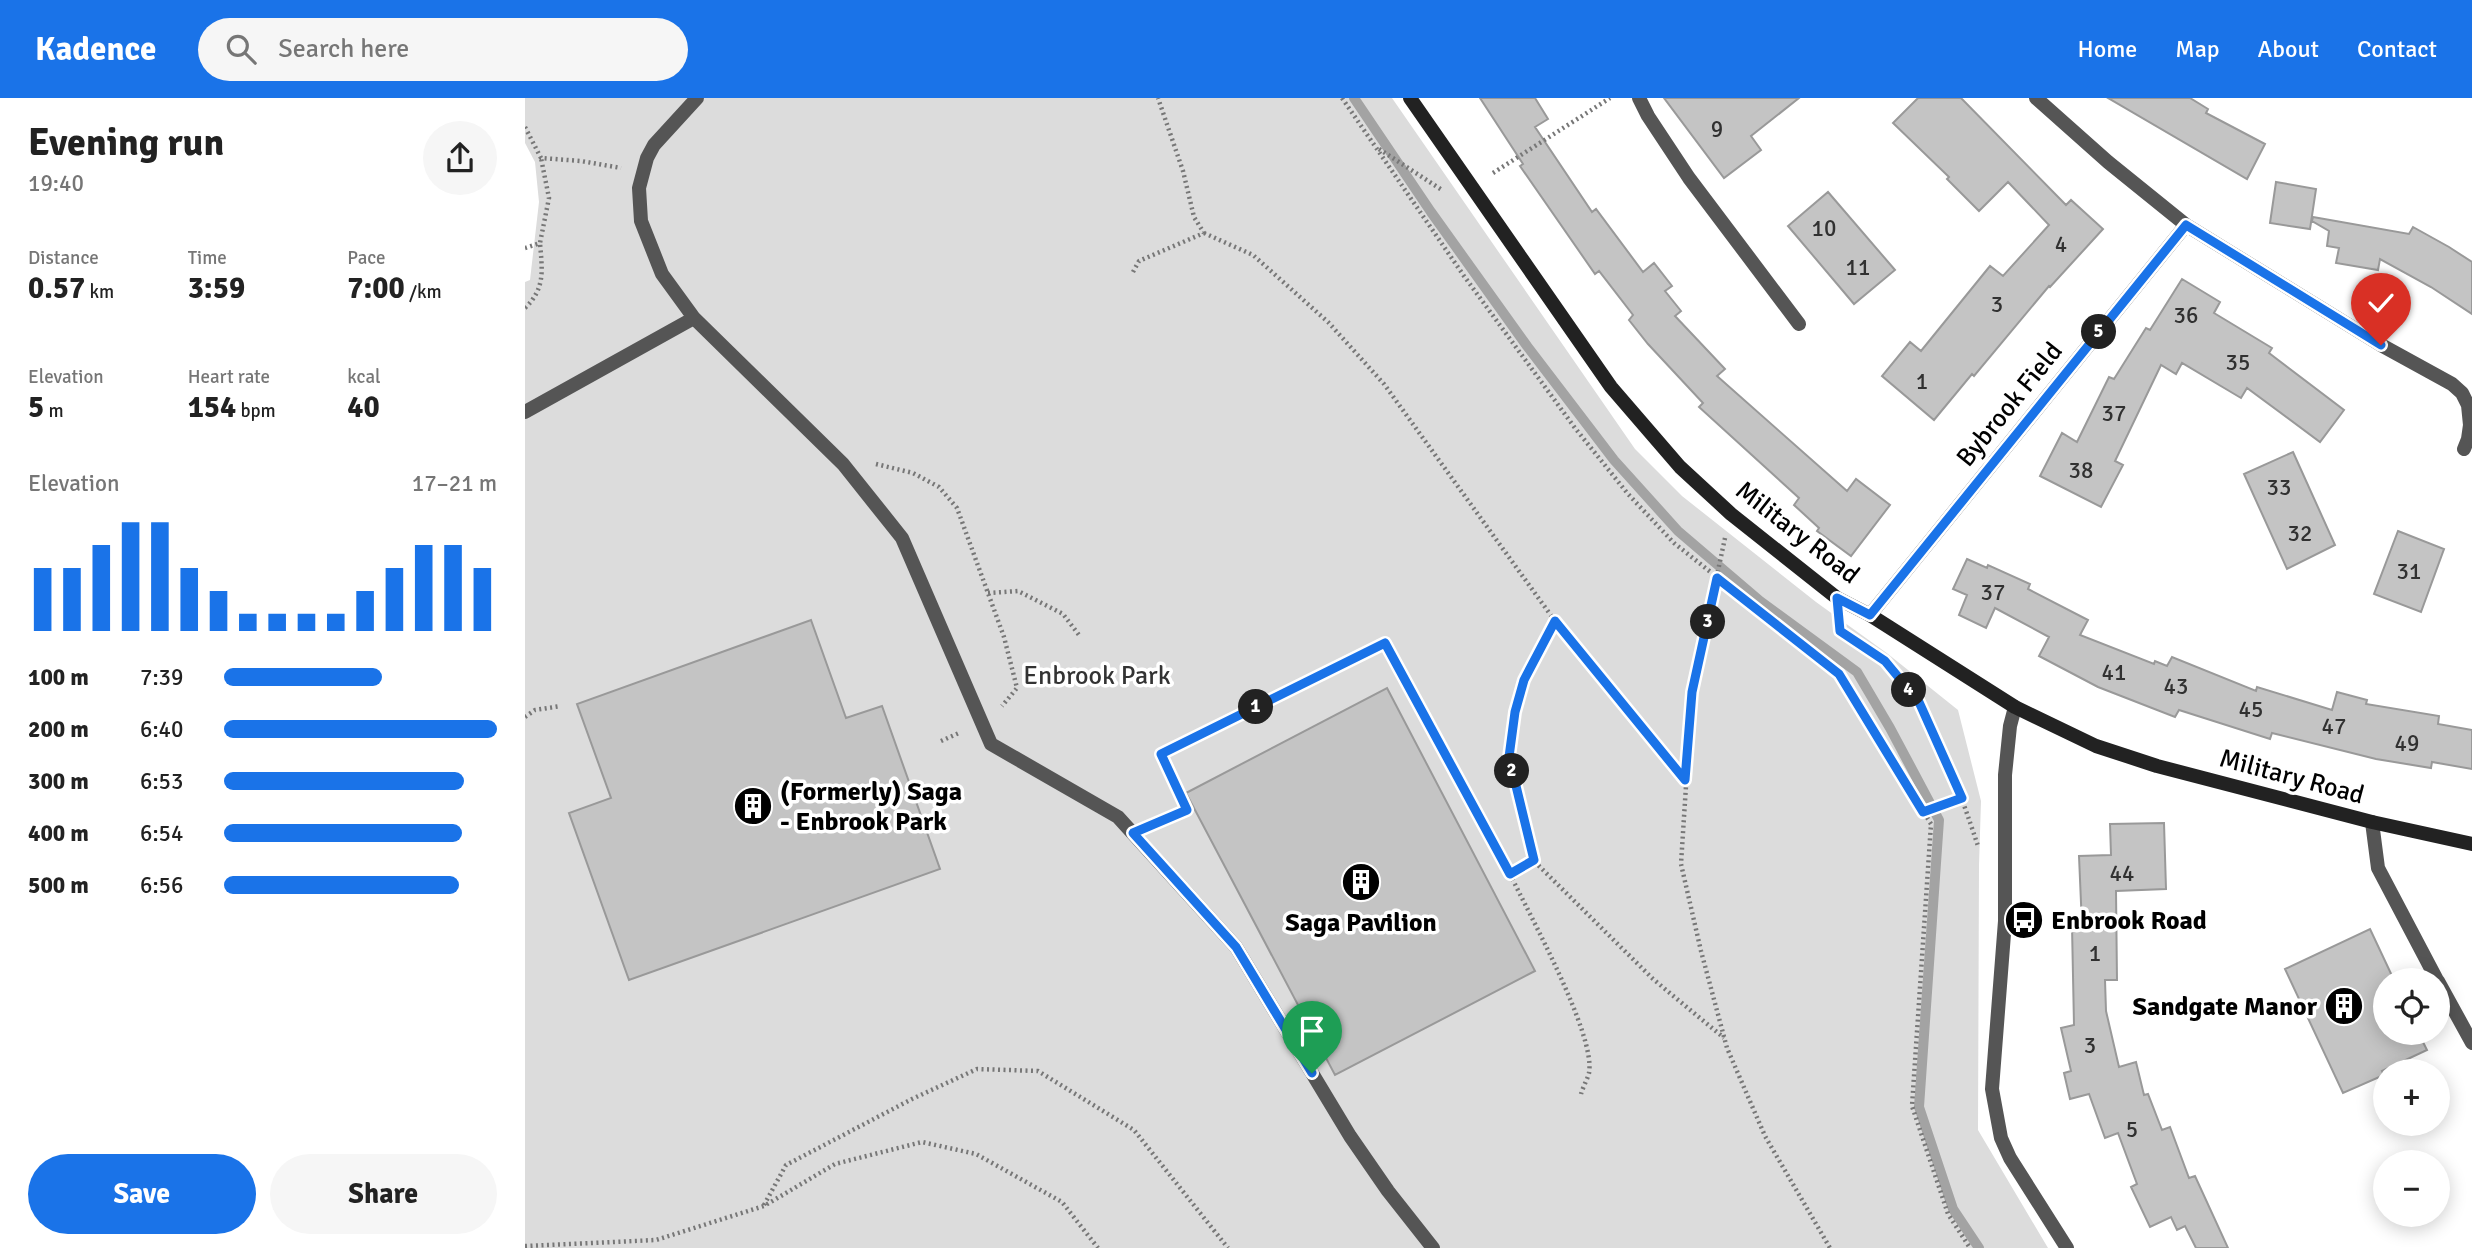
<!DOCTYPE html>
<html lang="en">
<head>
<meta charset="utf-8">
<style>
  :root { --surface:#fff; --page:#f6f6f6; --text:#222; --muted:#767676; --accent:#1a73e8 }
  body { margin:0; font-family:Signika,sans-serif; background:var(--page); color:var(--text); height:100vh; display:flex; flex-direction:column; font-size:26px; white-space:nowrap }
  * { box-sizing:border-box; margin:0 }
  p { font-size:23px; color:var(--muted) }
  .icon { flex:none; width:38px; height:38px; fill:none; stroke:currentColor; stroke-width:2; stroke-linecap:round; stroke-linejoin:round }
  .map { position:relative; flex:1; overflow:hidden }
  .details { display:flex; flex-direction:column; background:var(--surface); width:525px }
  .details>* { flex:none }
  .buttons { position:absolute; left:1848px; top:870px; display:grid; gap:14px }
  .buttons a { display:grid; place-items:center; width:77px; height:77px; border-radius:50%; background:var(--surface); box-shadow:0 4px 18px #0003; font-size:35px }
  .pin { position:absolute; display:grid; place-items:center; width:60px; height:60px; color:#fff; margin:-72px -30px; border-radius:50% 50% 50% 0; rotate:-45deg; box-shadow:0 0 7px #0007 }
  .pin .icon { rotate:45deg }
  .km { position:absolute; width:35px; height:35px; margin:-18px; border-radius:50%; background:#222; color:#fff; font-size:19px; line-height:35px; text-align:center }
  .round { display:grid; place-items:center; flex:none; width:74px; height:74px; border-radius:37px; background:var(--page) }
  .head { display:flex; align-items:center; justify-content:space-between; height:119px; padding:0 28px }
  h1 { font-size:38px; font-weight:800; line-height:52px }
  .stats { display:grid; grid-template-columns:repeat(3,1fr); gap:10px; height:119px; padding:7px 28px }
  .stats div { display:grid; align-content:center }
  .stats b { font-size:30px; font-weight:800 }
  .stats small { font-size:19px; font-weight:400 }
  .stats p { font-size:19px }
  .chart { height:196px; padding:14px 28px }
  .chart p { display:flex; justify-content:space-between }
  .chart svg { width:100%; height:126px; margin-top:7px; stroke:var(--accent); stroke-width:6 }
  .primary-button { display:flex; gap:14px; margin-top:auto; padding:14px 28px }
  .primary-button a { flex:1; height:80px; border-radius:42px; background:var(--accent); color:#fff; font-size:28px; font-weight:800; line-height:80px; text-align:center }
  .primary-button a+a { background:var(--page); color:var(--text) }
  ul { padding:0 28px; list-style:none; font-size:23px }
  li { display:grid; grid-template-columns:112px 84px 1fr; align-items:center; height:52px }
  li i { height:18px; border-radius:9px; background:var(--accent) }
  header { display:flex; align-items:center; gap:42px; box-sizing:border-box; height:98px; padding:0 35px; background:var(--accent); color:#fff }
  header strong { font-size:33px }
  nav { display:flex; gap:38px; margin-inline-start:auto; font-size:24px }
  .search { width:490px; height:63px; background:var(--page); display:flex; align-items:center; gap:18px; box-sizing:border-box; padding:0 24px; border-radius:38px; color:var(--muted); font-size:26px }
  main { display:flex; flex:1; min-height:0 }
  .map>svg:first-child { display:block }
</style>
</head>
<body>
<header>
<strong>Kadence</strong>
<div class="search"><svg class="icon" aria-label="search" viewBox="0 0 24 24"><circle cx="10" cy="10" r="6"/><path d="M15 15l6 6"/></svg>Search here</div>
<nav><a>Home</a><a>Map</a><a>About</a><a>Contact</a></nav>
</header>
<main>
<section class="details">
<div class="head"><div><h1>Evening run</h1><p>19:40</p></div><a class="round"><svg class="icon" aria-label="share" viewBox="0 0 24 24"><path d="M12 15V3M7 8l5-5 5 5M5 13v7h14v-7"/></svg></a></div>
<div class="stats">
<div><p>Distance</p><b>0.57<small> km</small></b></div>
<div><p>Time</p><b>3:59</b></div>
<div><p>Pace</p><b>7:00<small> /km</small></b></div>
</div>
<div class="stats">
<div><p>Elevation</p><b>5<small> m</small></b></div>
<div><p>Heart rate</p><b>154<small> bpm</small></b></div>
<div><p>kcal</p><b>40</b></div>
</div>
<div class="chart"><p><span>Elevation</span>17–21 m</p>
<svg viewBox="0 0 160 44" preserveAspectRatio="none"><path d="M5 44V22M15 44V22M25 44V14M35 44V6M45 44V6M55 44V22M65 44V30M75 44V38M85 44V38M95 44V38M105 44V38M115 44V30M125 44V22M135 44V14M145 44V14M155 44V22"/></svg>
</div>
<ul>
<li><b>100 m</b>7:39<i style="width:58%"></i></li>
<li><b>200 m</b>6:40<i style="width:100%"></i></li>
<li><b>300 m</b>6:53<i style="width:88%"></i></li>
<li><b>400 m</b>6:54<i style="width:87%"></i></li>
<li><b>500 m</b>6:56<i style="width:86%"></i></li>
</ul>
<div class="primary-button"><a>Save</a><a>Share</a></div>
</section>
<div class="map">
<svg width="1947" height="1150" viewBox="0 0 1947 1150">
  <rect width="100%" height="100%" fill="#fff"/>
  <path fill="#dcdcdc" d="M0,0H867L1110,351L1157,398L1291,504L1363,556L1433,612L1456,703L1454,767L1453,1032L1523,1150H0V184L5,182L14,104L10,64L0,45Z"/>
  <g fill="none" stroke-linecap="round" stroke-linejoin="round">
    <path stroke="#a3a3a3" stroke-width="10" d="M829,0L906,114L1002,248L1089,362L1153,433L1235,503L1332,574L1365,630L1414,722L1394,1009L1428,1111L1454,1150"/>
  </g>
  <path fill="#c4c4c4" stroke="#999" stroke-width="2" d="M955,0H1010L1023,21L1010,29L1067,114L1071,111L1118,174L1129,165L1147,188L1140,193L1156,213L1150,218L1200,271L1192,278L1322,393L1331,381L1365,407L1326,458L1292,433L1294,430L1269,407L1274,400L1174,309L1178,305L1123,246L1104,222L1108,217L1074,173L1070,176L995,68L998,66Z
    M1139,0H1274L1226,38L1236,52L1199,80Z
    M1393,0H1436L1541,107L1546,102L1578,131L1525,189L1524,188L1449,278L1447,276L1409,322L1357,278L1385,244L1396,253L1465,168L1478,178L1524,127L1483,84L1454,113L1422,81L1424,79L1368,25Z
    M1583,0H1665L1683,11L1681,15L1740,46L1722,81Z
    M1751,84L1791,91L1785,131L1745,125Z
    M1303,94L1370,172L1329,206L1263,128Z
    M1788,119L1884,136L1888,129L1924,149L1947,164V216L1906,189L1855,161L1853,172L1811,165L1814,150L1802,148L1804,133L1787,123Z
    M1657,181L1695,204L1689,215L1747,250L1744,255L1819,312L1795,344L1722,290L1716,300L1657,265L1651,276L1636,267L1590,363L1598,367L1576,409L1515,378L1537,335L1552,344L1584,279L1589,281L1621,230L1625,232Z
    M1768,354L1810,447L1762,471L1719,376Z
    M1873,433L1919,451L1896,514L1849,496Z
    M1442,461L1462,470L1463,467L1505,486L1503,491L1563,522L1555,537L1629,566L1630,563L1642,568L1647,559L1731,593L1732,589L1807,612L1812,594L1842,602L1841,606L1914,618L1913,626L1947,632V671L1907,664L1906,670L1851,661L1747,635L1745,641L1654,612L1650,619L1573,589L1514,558L1524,539L1470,510L1461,530L1434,517L1442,497L1428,491Z
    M286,522L321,620L357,608L415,771L104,882L44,715L86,700L52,606Z
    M862,590L1010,873L810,977L661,695Z
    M1639,725L1641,791L1591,793L1592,882H1580L1581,913L1594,969L1611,964L1619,997L1623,996L1637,1032L1645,1029L1664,1080L1670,1078L1703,1150H1671L1660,1128L1652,1132L1646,1119L1625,1129L1606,1089L1612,1086L1593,1035L1580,1040L1564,996L1545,1001L1539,975L1546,973L1536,930L1549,927L1547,828H1557L1554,758L1586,757L1585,726Z
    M1845,831L1869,882H1860V934H1893L1902,952L1857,973L1859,977L1818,995L1760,871Z"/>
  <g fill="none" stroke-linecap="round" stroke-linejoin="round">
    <path stroke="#777" stroke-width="4.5" stroke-dasharray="2 3.5" stroke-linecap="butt" d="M817,0L939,178L1050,330L1103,396L1149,445L1314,576L1406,726L1387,1008L1423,1116L1445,1150
      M0,29L16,60L56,63L96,70
      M854,51L917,92
      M968,75L1085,0
      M679,135L728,157L803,224L859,286L1030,523L1160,682
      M0,150L15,145L24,100L16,60
      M608,174L614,163L679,135L669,119L658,73L633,0
      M0,210C21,190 17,171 15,145
      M351,366L388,375L414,389L432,410L479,539L492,590L477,608
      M1200,440L1167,594L1156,766L1176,853L1202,950L1240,1038L1305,1150
      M463,495L493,493L538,516L554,537
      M1030,523L999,582L990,614L984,659L1009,763L1128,881L1199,940
      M1314,529L1315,533C1329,543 1347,551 1360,563C1405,602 1434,692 1453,748
      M0,619L10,612L36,608
      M416,643L434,635
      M1398,714L1437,700
      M630,726L662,712L636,656L860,545L985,776L1009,763
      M985,776C1004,816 1071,937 1064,975C1062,982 1058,989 1056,996
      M239,1107L261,1067L387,1001L452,971L513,973L609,1032L703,1150
      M0,1148L131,1142L239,1108L310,1066L397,1044L451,1056L537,1104L573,1150"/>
    <path stroke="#555" stroke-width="14" d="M172,0L129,47L122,60L114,90L116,123L137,176L169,220L318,366L377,440L466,646L593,719L711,849L825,1038L863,1093L908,1150
      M1114,0L1123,18L1164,80L1274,226
      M0,314L169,220"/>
    <path stroke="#555" stroke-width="14" d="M1511,0L1583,64L1661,127L1856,247L1927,286L1937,295L1943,307L1945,327L1943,341L1939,351
      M1345,517L1661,127
      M1490,609L1485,628L1480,677V823L1467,991L1476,1040L1485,1060L1542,1150
      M1847,724L1853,770L1912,882
      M1913,883L1947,945"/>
    <path stroke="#222" stroke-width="14" d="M885,0L1086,289L1155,369L1206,416L1312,500L1345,517L1490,609L1571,648L1632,668L1847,724L1947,746"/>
  </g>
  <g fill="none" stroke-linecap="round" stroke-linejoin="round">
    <g stroke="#fff" stroke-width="14">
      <path id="route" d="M787,975L711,849L608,735L662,712L636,656L860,545L985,776L1009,762L984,659L990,614L999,582L1030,523L1160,682L1167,594L1192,480L1314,576L1398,714L1437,700L1394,604L1360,563L1315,533L1312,500L1345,517L1661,127L1856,247"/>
    </g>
    <use href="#route" stroke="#1a73e8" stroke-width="9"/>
  </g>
  <defs>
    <g id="building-disc" transform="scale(2.0125)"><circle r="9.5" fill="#000" stroke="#fff"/><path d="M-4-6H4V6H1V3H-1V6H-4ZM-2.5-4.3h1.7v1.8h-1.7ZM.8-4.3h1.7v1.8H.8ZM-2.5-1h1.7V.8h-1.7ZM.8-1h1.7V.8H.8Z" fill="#fff"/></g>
    <g id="bus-disc" transform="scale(2.0125)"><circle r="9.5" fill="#000" stroke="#fff"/><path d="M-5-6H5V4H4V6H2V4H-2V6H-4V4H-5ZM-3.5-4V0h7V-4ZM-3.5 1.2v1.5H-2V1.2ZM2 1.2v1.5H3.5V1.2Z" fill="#fff"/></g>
  </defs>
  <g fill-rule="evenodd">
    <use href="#building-disc" x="228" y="708"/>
    <use href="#building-disc" x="836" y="784"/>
    <use href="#bus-disc" x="1499" y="822"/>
    <use href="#building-disc" x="1819" y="908"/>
  </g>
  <g text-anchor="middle" stroke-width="7" stroke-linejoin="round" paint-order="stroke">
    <g font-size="23" fill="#313131">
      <text x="1192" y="39">9</text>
      <text x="1299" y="138">10</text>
      <text x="1536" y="154">4</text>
      <text x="1333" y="177">11</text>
      <text x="1472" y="214">3</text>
      <text x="1661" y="225">36</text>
      <text x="1713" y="272">35</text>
      <text x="1397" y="291">1</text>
      <text x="1589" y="323">37</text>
      <text x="1556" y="380">38</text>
      <text x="1754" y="397">33</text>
      <text x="1775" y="443">32</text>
      <text x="1884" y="481">31</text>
      <text x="1468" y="502">37</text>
      <text x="1589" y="582">41</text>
      <text x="1651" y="596">43</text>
      <text x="1726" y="619">45</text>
      <text x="1809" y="636">47</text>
      <text x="1882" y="653">49</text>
      <text x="1597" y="783">44</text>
      <text x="1570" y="863">1</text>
      <text x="1565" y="955">3</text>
      <text x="1607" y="1039">5</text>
    </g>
    <g font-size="26" fill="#000" stroke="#fff">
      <text transform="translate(1484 306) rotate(-51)" y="9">Bybrook Field</text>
      <text transform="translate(1273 434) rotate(38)" y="9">Military Road</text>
      <text transform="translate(1767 678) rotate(15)" y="9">Military Road</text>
    </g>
    <g font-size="26" fill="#333" stroke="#fff">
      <text x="572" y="586">Enbrook Park</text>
    </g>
    <g font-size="26" font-weight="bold" fill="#000" stroke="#fff" text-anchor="start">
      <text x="255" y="702">(Formerly) Saga<tspan x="255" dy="30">- Enbrook Park</tspan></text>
      <text x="1526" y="831">Enbrook Road</text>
      <text x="836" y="833" text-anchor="middle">Saga Pavilion</text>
      <text x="1792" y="917" text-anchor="end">Sandgate Manor</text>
    </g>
  </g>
</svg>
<div class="buttons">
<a><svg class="icon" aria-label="locate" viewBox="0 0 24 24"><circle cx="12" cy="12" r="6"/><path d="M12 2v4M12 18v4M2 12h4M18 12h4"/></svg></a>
<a>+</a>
<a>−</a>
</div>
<div class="pin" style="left:787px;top:975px;background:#1e9e55"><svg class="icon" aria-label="arrive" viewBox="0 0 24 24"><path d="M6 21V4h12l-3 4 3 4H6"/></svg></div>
<div class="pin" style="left:1856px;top:247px;background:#d93025"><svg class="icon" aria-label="check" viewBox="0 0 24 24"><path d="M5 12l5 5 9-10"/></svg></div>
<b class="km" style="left:731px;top:609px">1</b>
<b class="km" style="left:987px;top:673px">2</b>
<b class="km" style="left:1183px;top:524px">3</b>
<b class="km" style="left:1384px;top:592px">4</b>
<b class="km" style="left:1574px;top:234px">5</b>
</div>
</main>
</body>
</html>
